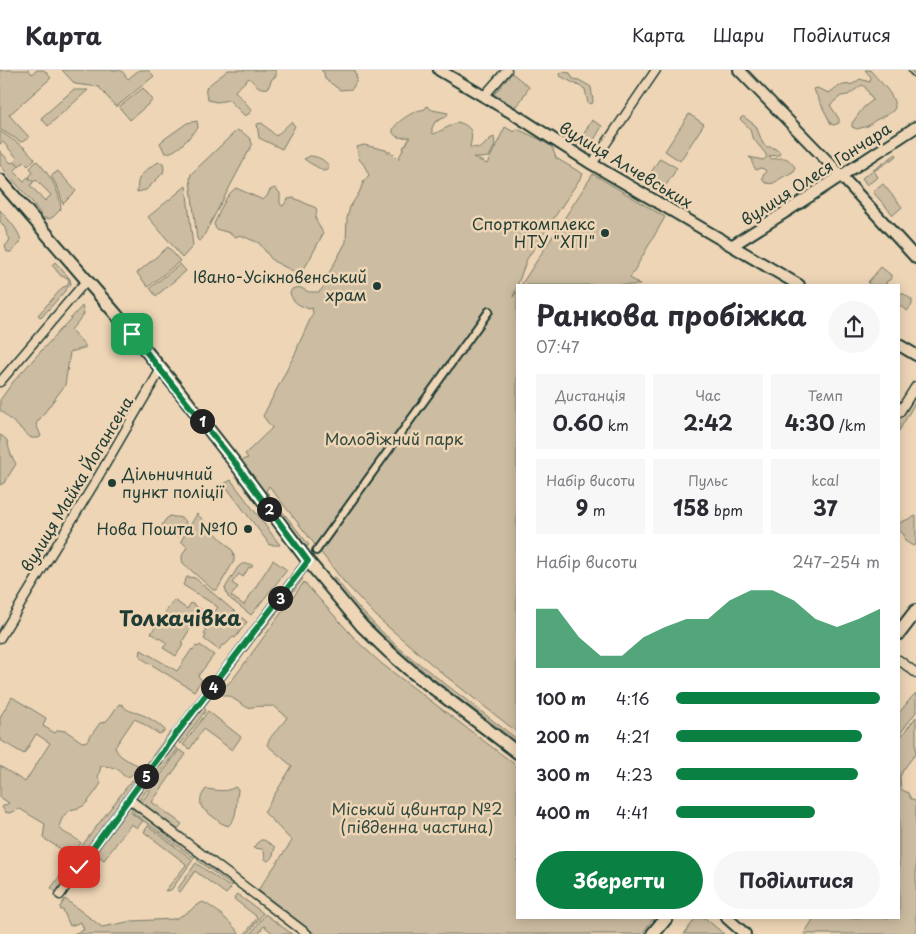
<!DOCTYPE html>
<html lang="uk">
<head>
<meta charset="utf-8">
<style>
  :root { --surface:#fff; --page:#f7f7f7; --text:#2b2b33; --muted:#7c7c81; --line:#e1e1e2; --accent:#0b8043 }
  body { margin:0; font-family:"Playpen Sans",sans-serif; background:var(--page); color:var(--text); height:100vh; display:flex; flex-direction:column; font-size:19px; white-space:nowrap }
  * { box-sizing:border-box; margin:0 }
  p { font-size:16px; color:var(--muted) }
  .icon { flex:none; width:28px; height:28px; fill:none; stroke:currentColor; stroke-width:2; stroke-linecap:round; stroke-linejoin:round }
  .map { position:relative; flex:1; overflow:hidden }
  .panel { position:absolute; left:516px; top:214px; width:384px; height:635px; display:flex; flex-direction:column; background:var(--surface); border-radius:0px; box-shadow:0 2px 12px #0003 }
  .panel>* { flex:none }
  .pin { position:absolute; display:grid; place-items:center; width:42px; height:42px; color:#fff; margin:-21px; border-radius:10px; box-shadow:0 2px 8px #0006 }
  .km { position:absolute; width:25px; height:25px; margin:-12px; border-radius:50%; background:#222; color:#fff; font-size:14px; line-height:25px; text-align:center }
  .round { display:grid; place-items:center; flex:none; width:52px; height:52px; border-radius:26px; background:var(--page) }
  .headline { display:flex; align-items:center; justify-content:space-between; height:85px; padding:0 20px }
  h1 { font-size:28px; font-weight:700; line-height:38px }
  .figures { display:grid; grid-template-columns:repeat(3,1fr); gap:8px; height:85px; padding:5px 20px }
  .figures div { display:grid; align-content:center; border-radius:0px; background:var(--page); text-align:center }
  .figures b { font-size:21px; font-weight:700 }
  .figures small { font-size:14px; font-weight:400 }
  .figures p { font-size:14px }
  .chart { height:140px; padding:10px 20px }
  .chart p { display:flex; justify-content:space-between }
  .chart svg { width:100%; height:90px; margin-top:5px; fill:var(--accent); opacity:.7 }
  .cta { display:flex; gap:10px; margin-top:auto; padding:10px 20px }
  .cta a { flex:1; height:58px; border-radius:30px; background:var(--accent); color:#fff; font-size:20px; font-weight:700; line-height:58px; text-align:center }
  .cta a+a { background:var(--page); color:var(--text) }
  ul { padding:0 20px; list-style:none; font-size:16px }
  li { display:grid; grid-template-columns:80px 60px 1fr; align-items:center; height:38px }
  li i { height:12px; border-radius:6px; background:var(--accent) }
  header { display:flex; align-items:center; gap:30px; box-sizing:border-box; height:70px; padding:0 25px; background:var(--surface); border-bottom:1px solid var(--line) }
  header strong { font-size:24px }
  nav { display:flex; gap:28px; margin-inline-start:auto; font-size:18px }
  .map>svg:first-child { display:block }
</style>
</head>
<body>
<header>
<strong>Карта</strong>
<nav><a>Карта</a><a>Шари</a><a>Поділитися</a></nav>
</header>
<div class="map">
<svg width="916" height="864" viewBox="0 0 916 864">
  <rect width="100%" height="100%" fill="#eed5b6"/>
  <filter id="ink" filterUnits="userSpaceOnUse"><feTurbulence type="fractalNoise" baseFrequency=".02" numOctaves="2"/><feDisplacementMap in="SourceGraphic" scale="10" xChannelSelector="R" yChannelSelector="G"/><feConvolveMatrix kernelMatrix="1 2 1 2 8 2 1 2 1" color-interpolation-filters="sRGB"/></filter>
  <g filter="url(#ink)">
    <path fill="#ccbca1" stroke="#767c6a" d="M0,0H29L32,4L37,0H44L51,8L9,45L29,67L24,71L21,72L0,59Z
      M62,0H121L128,9L139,0H148L154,6L116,37L99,17L75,14Z
      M228,0H276V6L272,9L268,18C259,20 255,14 249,8L235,21L252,40L250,43L245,46L229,30L217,32L208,30C207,26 204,21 207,17C208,15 225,3 228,0Z
      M321,0H355L357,10L352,19L340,20L325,9L324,3Z
      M865,0H870C879,11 895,24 895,38L892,42L874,51L868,56L857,59L852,57V53L864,37L873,30L865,17L862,15L848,25L841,26L830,35L839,49V53L834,55L831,54L815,22L814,19L817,18L829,23L837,17L843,15L853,14L860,9L870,12L871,7Z
      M563,2L570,3L573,9L579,10L591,17L593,31L592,34L588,33L585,19L560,6V4Z
      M512,3L529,17L518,35H516L514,39L491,28Z
      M143,18L153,30L130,50L119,37Z
      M73,20H88L48,56L41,48Z
      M427,36L432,40L448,43L446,47L435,52L432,58V63L434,64L458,52C473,57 473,63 470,77L481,78L490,69L494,67L495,75L489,87L480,88L473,87L487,94L505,57L514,62L517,59L539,69L552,77L556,88L583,104L527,189L513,227L517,221V662L443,604L380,550L344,512L269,416L266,421L309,475L307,477L252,408L244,396L242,390L248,388L245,384L272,358L263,346L297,280L298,276L313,243L312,238L309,239C299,235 293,233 290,223L292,219L299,217L309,222H319L327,213L328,205L346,172L347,148L350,137L359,123L364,111L369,105L364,95L359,89L357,77L364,75L386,80L387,82H391L398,89L402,82L404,76L406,75L410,67C406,67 402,68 398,67C381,60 411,43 417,41C419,40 422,40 425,39Z
      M689,44L704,54L680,91L665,81Z
      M742,47H744L756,56L763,74L767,77H772L780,82L779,85L770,86L769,87L771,89C786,88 785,85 795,97L794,101C790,104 786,105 783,107C774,112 774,116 764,112L762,108L766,101L764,99L760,98L756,100L752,93L753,90L749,87L763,90L767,87L765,83L752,67L750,59L740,49Z
      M592,50L602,56L585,86L550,65L552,62L576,77Z
      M197,51L198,58C189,67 178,83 165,83L160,73L163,70L187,53Z
      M291,52L295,56L282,79L259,68L257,54L262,53L276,66Z
      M237,60C243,63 252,67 252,75L202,169L199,171L197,169L190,109L191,104Z
      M0,61L25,78L35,89L28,96L24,92L19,96L15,90L17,88L3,72L0,74Z
      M0,81L11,93L14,92L19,96L14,101L24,111L28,107L33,113L30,115L45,131L51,125L36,110L34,112L29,107L33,102L30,98L37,91C49,104 60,120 61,139L53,147L49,149L43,148L33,133L0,95Z
      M896,84L897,86L874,101L878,107L867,115L862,108Z
      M310,86C317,86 326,90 329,97L328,100L323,101C317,96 310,94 304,89Z
      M660,88L677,98L663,120L647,109Z
      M159,92L163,93L164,99L163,103L146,120L137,122C138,118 137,112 139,109C143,102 152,95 159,92Z
      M58,101L76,121L63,134L58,118L51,106Z
      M593,104L665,147L630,208L640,215H521Z
      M883,114L902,137L893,145L873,122Z
      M186,116L193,176L182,188L173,176L148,147Z
      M236,118L263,130L267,126L270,120L275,118L280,123V134L283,136L288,129L294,128L316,138C318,143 315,145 316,150C317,154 322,159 323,164L307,194L300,202L298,201L297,203L273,191L259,173L240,165L236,167L230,163L216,159L214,154C220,142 225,125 236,118Z
      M0,140C5,146 24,165 20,173C18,176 13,180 11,182H7L5,176L8,173L10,169L7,165L5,158L0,151Z
      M168,177L180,191L148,217L137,203Z
      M55,192L70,209L71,214L41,248L38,245L63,217L67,216L69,212L68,208L61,206L52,195Z
      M180,194L186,201L156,226L150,218Z
      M881,197L891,205V209L886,212L887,215H869V213L868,212Z
      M899,223L904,224L912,230V235L907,241L899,235Z
      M82,236L84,244L71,260L85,275V278L70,282L65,315L36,354L41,366L39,368H31L0,340V330L13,312Z
      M916,319V331L899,361V346Z
      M0,365C10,370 7,373 10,382C11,386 14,390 16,394L4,413L0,415Z
      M231,410L280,475H269L267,471L224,414Z
      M197,444L233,481L234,486V491L217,520H213L183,493C180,486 184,482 187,477L181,471Z
      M170,446C176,448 183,446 186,452L181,465C172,469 167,462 162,455L166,449Z
      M916,446V474L913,476L905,471L904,465L899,460V453Z
      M273,490L287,500L251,545L228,527L225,518L238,497L242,494H250L253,496L251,498L249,497L243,507L239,504L232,513L238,517L231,526L244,535Z
      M187,507H190L195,508L247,552L235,568L233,567L225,575H222L219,580L204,569L206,565L204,564L206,560L204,559L218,537L183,515Z
      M334,507L359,538L377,557L400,579L517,669V672C452,622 381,576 332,508Z
      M300,508L303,509L259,566L257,565L258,563Z
      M304,512L359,573L382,594L517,696L518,848H654L642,864H315L258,820L292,771L264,742L292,696L267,675C270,664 282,657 287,647L274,636C265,637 257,635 248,638L229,626H225L222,624L223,618L233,609Z
      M174,530L187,539L191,533L205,542L196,555L193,554L182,572L184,573L176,586L163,578L167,573L151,563Z
      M200,575L214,585L198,606L202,610L194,621L141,588L140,585L141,580L177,601L192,579L193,580L196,576L198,577Z
      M916,623V642L899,665V643L911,628Z
      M12,627L46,648L43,656L55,663L58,660L66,661L82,672L87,671L100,653L105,652L110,647L119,634L123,635C127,641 131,641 137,643C146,645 158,653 165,660L164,662L159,664L139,651L134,649L132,652L115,677C118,687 129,691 138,695C135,701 130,711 123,705C118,701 123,703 117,699C113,697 106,696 101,696L98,708L101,713C99,717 87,734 83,736C79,739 75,738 71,740C64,743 61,750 59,757C64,765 75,766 81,773L72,784L67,779H61L43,768L45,754L20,739L9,743L5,742L2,737L9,733L0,727V696L25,712L50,673L36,664L24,684L0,670V647Z
      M203,637L206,640L181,674L178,671L180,668Z
      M208,641L241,667L232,680L203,659L190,679L183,675Z
      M916,647V683L903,700L900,707L901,719L908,723L911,729H912L916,731V864H804L814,848H899V669Z
      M170,662L172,664L142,706L139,704Z
      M174,676L178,679L138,732L136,730V728Z
      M179,680L186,684L152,732L182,754L177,760L144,737L142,734L143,730Z
      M132,710L137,713L81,789L78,790H75L74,786Z
      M235,717L238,719V721C235,734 239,747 228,756L221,753L202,738C199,730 201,725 206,719C217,720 226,723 235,717Z
      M130,735L135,736L131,743L143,751L137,758L131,754L104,790C99,787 97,785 97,779Z
      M137,737L198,782L194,788L133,743Z
      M148,756L193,790L171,820L165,821L186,795L185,793L144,762Z
      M261,770H264L275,777C274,782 273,788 268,791L265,789L264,781L262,779L253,778L257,773Z
      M200,785L236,811L232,816L197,790Z
      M196,793L231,818L226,824L195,801L180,822L177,820Z
      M68,795L71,799V801L57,823L51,818Z
      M237,824L263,843L248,864H245L257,848L256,846L234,829Z
      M65,829L102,857L132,851L175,849L190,841L195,836L203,832C218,840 229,851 240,864H73L84,860L81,852L70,856L63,840H61L60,837Z
      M265,844L292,864H274L264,856L258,864H251Z
      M696,848H705L724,864H684Z"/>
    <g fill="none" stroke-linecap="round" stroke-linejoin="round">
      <g stroke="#1f3d34" stroke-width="10">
        <path id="pedestrian" d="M316,481L489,241"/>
      </g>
      <g stroke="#1f3d34" stroke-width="11">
        <path id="minor" d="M913,0L916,3
          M484,26L507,0
          M592,94L656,0
          M0,312L86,211
          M899,343L916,316
          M0,568L94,414L161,299
          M899,590L916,603
          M129,729L307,864
          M60,825L79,797L176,665L308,491"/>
      </g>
      <g stroke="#1f3d34" stroke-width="14">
        <path id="tertiary" d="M439,0L517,46L592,94L799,215
          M739,0L835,99L916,188
          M733,175L787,141L916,57
          M899,275L916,285
          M727,848L745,864"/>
      </g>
      <g stroke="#1f3d34" stroke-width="15">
        <path id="secondary" d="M0,110L115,243L175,316L235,393L308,491L362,556L388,581L412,602L518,683"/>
      </g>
      <g stroke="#1f3d34" stroke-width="16">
        <path id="primary" d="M899,563L916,541
          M653,864L666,848"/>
      </g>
      <use href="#pedestrian" stroke="#eed5b6" stroke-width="6"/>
      <use href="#minor" stroke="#eed5b6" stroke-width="8"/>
      <use href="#tertiary" stroke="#eed5b6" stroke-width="10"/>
      <use href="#secondary" stroke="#eed5b6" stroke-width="11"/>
      <use href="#primary" stroke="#eed5b6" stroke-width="12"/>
      <path stroke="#1f3d34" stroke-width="1" d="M911,0L916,6"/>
    </g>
  </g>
  <g fill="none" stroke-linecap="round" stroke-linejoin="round" filter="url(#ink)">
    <g stroke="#fff" stroke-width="10">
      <path id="route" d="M79,797L176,664L308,491L235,393L132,264"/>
    </g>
    <use href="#route" stroke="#0b8043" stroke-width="6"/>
  </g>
  <g fill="#1f3d34" stroke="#eed5b6" stroke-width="2">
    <circle cx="605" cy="163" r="5"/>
    <circle cx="377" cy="216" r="5"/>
    <circle cx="112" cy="413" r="5"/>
    <circle cx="248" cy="459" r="5"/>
  </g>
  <g text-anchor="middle" stroke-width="5" stroke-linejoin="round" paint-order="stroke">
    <g font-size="16" fill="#1f3d34" stroke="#eed5b6">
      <text transform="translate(626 95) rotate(31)" y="6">вулиця Алчевських</text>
      <text transform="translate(816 104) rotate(-33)" y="6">вулиця Олеся Гончара</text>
      <text transform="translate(77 414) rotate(-59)" y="6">вулиця Майка Йогансена</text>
    </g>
    <g font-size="16" fill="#1f3d34" stroke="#eed5b6" text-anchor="end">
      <text x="595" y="160">Спорткомплекс<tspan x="595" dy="18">НТУ "ХПІ"</tspan></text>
      <text x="367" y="213">Івано-Усікновенський<tspan x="367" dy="18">храм</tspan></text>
      <text x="122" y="410" text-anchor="start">Дільничний<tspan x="122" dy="18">пункт поліції</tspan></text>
      <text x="238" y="465">Нова Пошта №10</text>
    </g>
    <g font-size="16" fill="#304a3f" stroke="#eed5b6">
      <text x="394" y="375">Молодіжний парк</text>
      <text x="417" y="745">Міський цвинтар №2<tspan x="417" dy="18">(південна частина)</tspan></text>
    </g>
    <g font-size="21" font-weight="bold" fill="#1f3d34" stroke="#eed5b6">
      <text x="180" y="556">Толкачівка</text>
    </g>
  </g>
</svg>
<div class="pin" style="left:132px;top:264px;background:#1e9e55"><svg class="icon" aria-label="arrive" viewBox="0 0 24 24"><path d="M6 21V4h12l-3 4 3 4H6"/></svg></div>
<div class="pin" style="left:79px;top:797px;background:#d93025"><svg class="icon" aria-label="check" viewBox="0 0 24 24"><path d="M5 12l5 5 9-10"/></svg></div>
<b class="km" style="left:202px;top:351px">1</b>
<b class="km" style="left:269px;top:439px">2</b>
<b class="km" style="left:280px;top:528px">3</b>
<b class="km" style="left:213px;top:617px">4</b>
<b class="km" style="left:146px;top:706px">5</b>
<section class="panel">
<div class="headline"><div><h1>Ранкова пробіжка</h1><p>07:47</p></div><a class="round"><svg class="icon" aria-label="share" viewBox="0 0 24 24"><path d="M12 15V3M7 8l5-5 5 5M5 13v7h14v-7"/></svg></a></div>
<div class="figures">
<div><p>Дистанція</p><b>0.60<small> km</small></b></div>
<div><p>Час</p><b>2:42</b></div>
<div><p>Темп</p><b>4:30<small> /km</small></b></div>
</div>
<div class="figures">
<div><p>Набір висоти</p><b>9<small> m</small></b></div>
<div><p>Пульс</p><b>158<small> bpm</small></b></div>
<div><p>kcal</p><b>37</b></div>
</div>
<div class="chart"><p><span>Набір висоти</span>247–254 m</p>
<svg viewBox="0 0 160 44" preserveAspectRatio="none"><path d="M0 44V15L10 15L20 29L30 38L40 38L50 29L60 24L70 20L80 20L90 11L100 6L110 6L120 11L130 20L140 24L150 20L160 15V44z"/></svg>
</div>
<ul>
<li><b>100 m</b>4:16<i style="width:100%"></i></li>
<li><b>200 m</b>4:21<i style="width:91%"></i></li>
<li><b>300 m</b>4:23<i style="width:89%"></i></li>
<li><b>400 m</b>4:41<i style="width:68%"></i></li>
</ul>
<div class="cta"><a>Зберегти</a><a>Поділитися</a></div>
</section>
</div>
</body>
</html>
